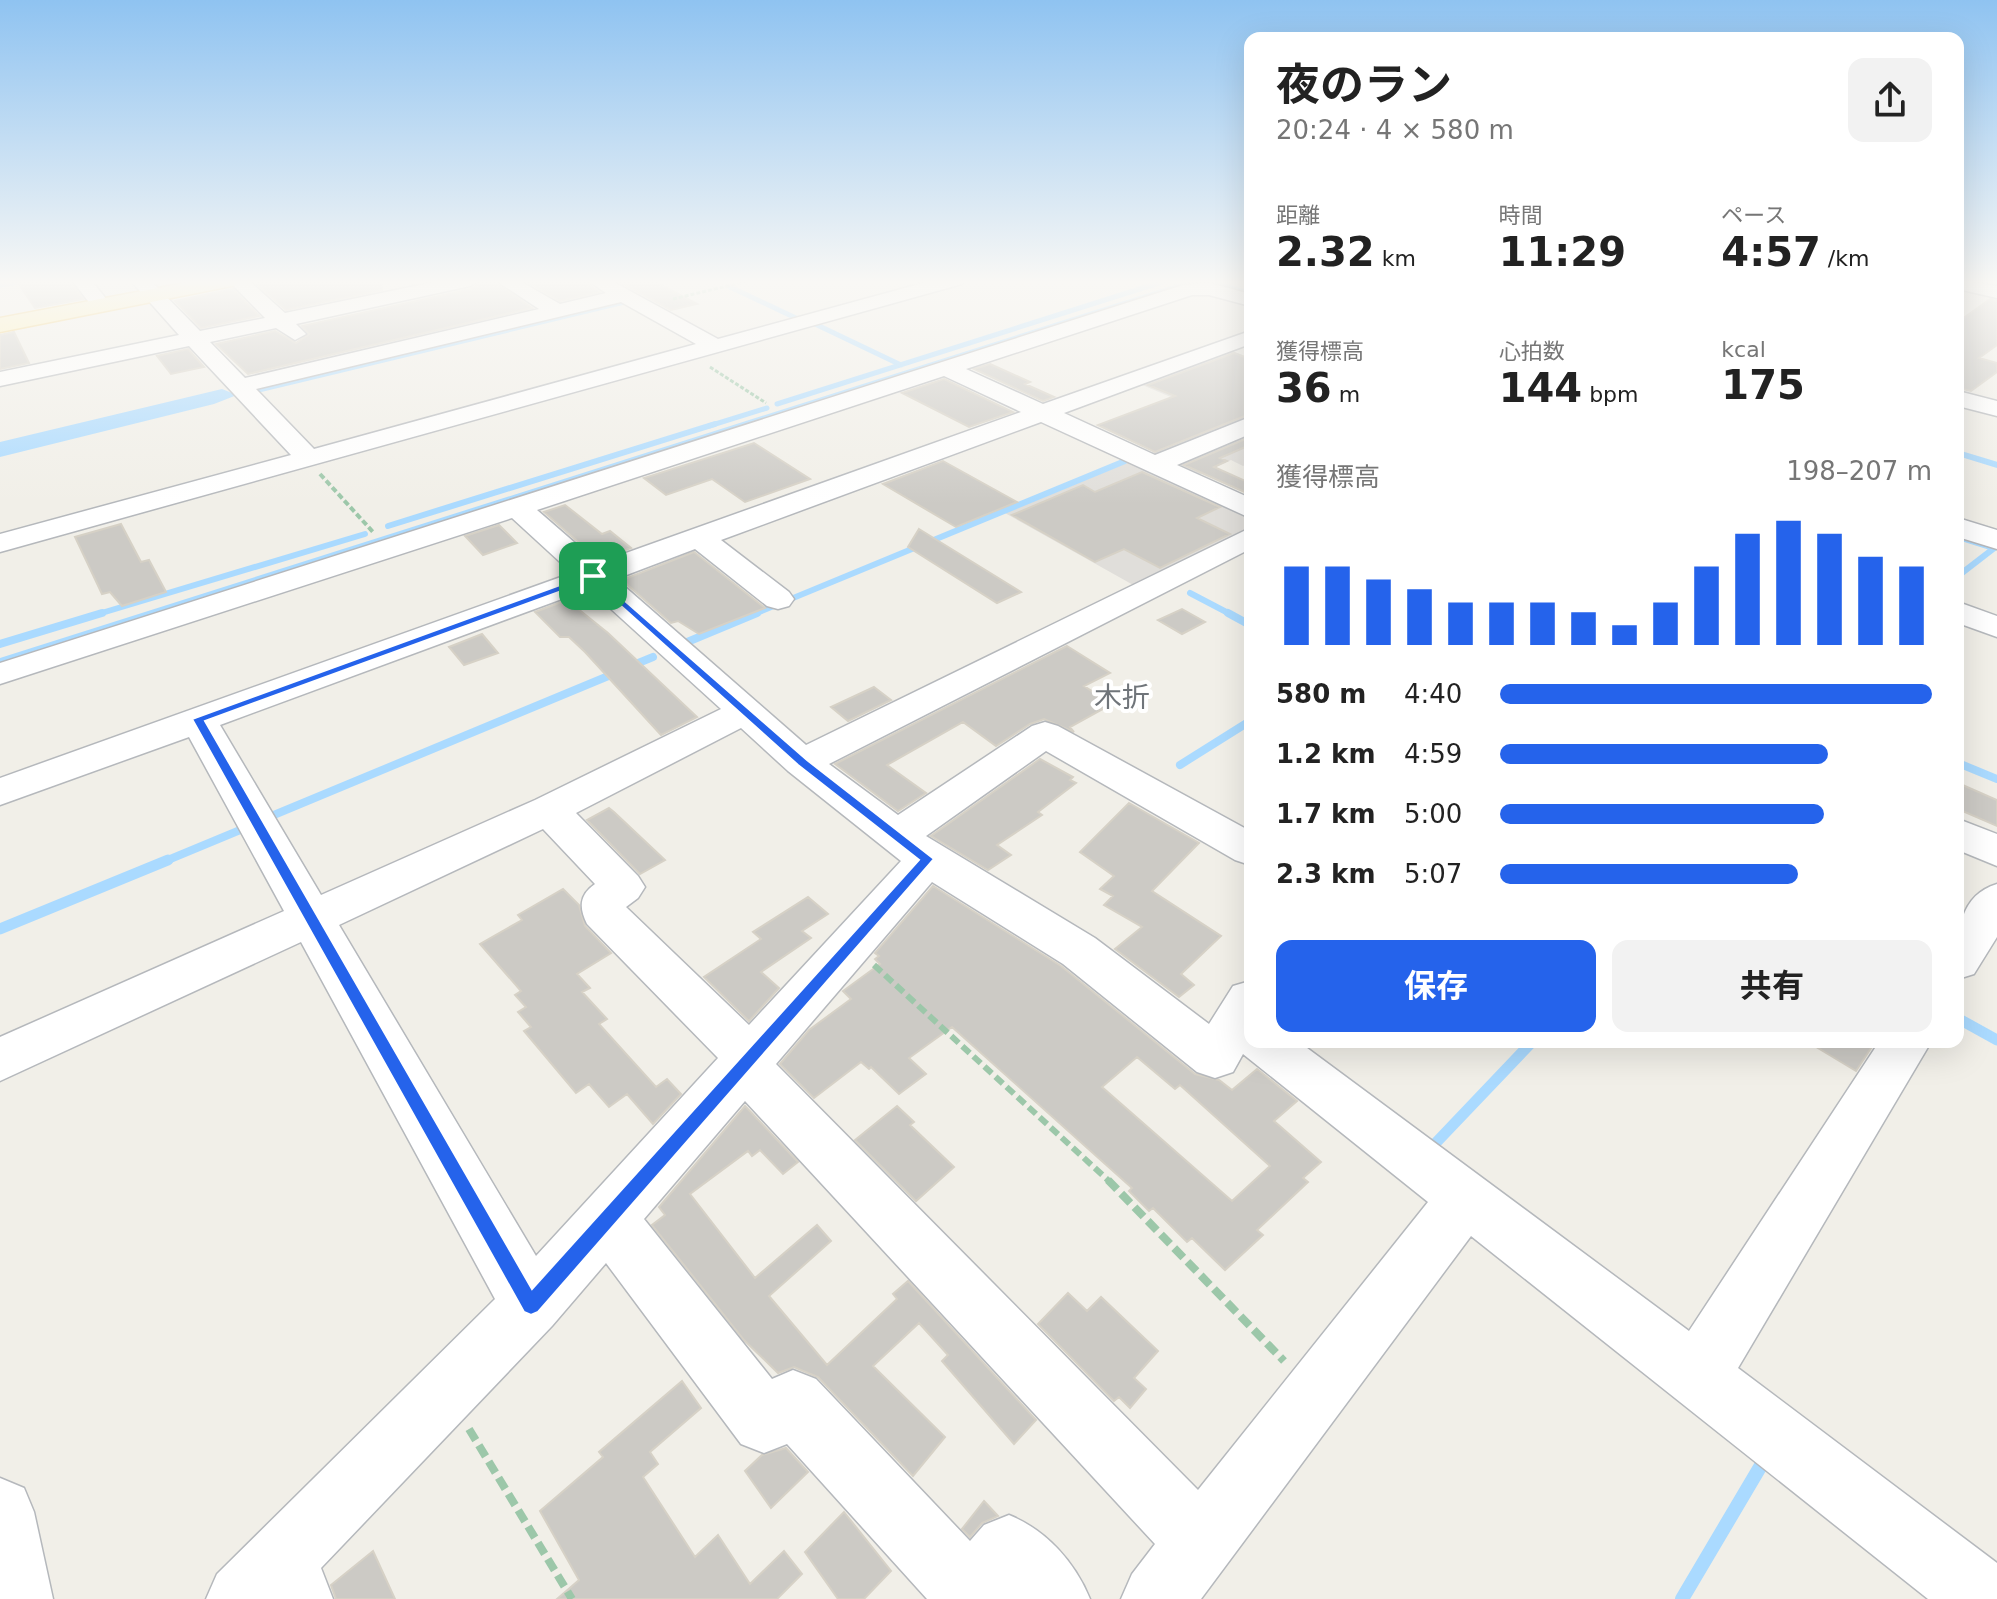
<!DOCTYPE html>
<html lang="ja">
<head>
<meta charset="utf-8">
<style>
  :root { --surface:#fff; --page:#f2f2f2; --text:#222; --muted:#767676; --accent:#2563eb }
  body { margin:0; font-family:"DejaVu Sans","Noto Sans JP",sans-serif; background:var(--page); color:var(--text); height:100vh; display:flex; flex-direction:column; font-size:30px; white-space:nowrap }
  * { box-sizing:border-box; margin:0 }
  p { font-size:26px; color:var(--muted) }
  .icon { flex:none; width:44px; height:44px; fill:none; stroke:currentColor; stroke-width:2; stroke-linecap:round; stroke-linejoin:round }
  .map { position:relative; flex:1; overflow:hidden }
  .side { position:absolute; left:1244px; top:32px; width:720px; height:1016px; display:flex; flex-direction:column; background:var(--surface); border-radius:16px; box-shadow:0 8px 32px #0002 }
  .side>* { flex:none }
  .pin { position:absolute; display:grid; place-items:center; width:68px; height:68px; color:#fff; margin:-34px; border-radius:16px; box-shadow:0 4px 12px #0006 }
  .round { display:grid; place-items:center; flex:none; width:84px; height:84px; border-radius:16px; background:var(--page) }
  .overview { display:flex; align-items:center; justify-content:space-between; height:136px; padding:0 32px }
  h1 { font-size:44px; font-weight:700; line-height:60px }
  .metrics { display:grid; grid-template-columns:repeat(3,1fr); gap:12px; height:136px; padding:8px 32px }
  .metrics div { display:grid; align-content:center }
  .metrics b { font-size:40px; font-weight:700 }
  .metrics small { font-size:22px; font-weight:400 }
  .metrics p { font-size:22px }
  .chart { height:224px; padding:16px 32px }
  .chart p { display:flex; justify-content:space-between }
  .chart svg { width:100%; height:144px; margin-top:8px; stroke:var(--accent); stroke-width:6 }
  .button { display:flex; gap:16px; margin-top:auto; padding:16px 32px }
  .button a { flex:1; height:92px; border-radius:16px; background:var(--accent); color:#fff; font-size:32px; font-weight:700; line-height:92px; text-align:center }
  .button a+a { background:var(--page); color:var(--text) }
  ul { padding:0 32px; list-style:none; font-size:26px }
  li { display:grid; grid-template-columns:128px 96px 1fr; align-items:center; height:60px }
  li i { height:20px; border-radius:10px; background:var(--accent) }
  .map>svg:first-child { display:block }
</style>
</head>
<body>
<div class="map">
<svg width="1997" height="1599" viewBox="0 0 1997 1599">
  <rect width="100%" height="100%" fill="#f1efe8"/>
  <path fill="#e0deda" d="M1227,349L1250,358V462L1243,466L1231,460L1196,476L1149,454L1227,421L1133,381Z
    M1129,462L1250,519V530L1135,586L1005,513Z"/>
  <path fill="#aadaff" d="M1190,280H1212L1250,291V298L1208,286L0,668V658Z
    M613,299L631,303L253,394L248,385Z
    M222,389L237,395L214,404L0,457V442Z"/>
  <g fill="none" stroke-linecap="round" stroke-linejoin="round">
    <path stroke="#aadaff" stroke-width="5" d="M0,285L31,280
      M1979,285L1988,280
      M730,287L798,319
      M813,323L901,365
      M777,404L1168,280
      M709,426L767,408"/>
    <path stroke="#aadaff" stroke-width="6" d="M1958,453L1997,465
      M388,526L715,424
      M1958,537L1990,547
      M1958,576L1997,546
      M1190,593L1232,615
      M95,615L365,534
      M752,615L1125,461"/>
    <path stroke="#aadaff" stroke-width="8" d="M1228,613L1250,625
      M0,644L102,613
      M680,645L757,613
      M631,666L653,657
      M1958,763L1997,779
      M1180,765L1250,721
      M273,824L269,817L618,672
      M163,862L245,828"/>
    <path stroke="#aadaff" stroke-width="11" d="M0,929L168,860
      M1959,1019L1997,1040
      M1430,1149L1532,1042"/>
    <path stroke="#aadaff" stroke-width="14" d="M1682,1599L1766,1457"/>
  </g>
  <path fill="#cccac5" stroke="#d6d1c6" stroke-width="2" fill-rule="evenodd" d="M36,280H69L83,299L35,308L18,283Z
    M252,280H381L382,290L286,310Z
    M483,280H492L532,308L248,374L216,344L275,331L296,343L309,334L302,326L471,289Z
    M524,280H588V284L599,292L560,301Z
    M616,280H652L697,304L671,310Z
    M233,289L259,316L201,328L175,301Z
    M1990,299L1997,301V345L1979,358L1997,363V372L1971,391L1958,388V322Z
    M14,332L29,363L0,369V335Z
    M188,349L204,367L171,374L157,356Z
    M1234,353L1250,359V414L1155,452L1098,425L1175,396L1148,385Z
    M990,364L1030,382L1025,384L1054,397L1043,401L974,369Z
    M944,379L1013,412L969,427L902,393Z
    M1250,437V445L1220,458L1227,461L1214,467L1250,483L1249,494L1184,465Z
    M754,443L810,479L745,502L712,479L666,495L644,478Z
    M943,461L1017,502L956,527L883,484Z
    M1142,472L1220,507L1197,518L1230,534L1160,568L1124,549L1095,562L1012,515L1083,485L1095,492Z
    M565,505L602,534L610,531L631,548L599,560L544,512Z
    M121,524L141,562L149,560L166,592L122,606L110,592L102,594L75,537Z
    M499,525L517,543L483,555L465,536Z
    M919,529L1021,592L997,603L908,547Z
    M694,552L765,608L699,634L678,621L671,623L622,580Z
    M567,600L608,633L697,717L661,735L585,652L569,637H560L535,612Z
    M1182,609L1205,622L1182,634L1158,620Z
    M482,634L498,653L464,665L449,647Z
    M1067,646L1110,673L1084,686L1112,704L1070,727L1074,732L1044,719L1030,724L996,746L963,722L887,765L926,793L898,811L835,764Z
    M874,687L891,700L848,721L831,707Z
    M1040,759L1073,777L1070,780L1076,783L1038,812L1042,815L997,845L1011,855L988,870L931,836Z
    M1958,783L1997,800V826L1958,809Z
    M1129,803L1199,843L1152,891L1221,936L1181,974L1194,985L1179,997L1115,949L1142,927L1104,905L1113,896L1100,889L1114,876L1080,852Z
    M609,808L614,812L665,860L640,874L587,820Z
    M933,886L1061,966L1195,1074L1219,1080L1232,1090L1257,1069L1297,1101L1274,1121L1321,1162L1303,1178L1308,1182L1257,1230L1263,1235L1225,1270L1192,1238L1187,1242L1153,1208L1149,1211L1129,1191L1132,1188L952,1027L909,1058L926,1074L899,1094L871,1067L869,1069L861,1062L814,1098L780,1064L809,1030L851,999L843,991L880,964L875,959L879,956L875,953ZM1137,1057L1175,1089L1180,1085L1270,1166L1232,1201L1102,1087Z
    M563,889L579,905L585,926L611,953L577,974L590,988L582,992L607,1019L599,1024L656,1087L667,1079L681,1094L653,1124L627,1094L609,1107L589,1084L576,1093L524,1031L531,1027L518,1012L526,1007L515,995L521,991L480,944L522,920L518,915Z
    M808,897L828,914L802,931L811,938L761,972L779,988L749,1021L704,977L761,939L753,932Z
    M1808,1042H1875L1856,1071Z
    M745,1106L798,1162L783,1174L760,1150L752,1156L748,1151L690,1194L755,1278L817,1225L831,1241L769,1296L827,1365L897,1299L893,1294L908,1281L1036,1420L1014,1444L942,1361L948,1355L919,1323L873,1366L945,1437L913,1476L818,1377L794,1367L778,1373L744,1340L652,1225L665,1215L659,1207Z
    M897,1106L914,1122L910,1125L954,1167L916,1201L855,1140Z
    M1068,1293L1087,1311L1101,1297L1158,1351L1134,1378L1146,1389L1130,1408L1119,1397L1114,1401L1038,1324Z
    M682,1381L701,1408L650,1452L658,1464L643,1477L695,1557L718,1535L750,1584L784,1551L802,1574L777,1599H557L579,1580L540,1511L603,1457L599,1452Z
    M786,1448L808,1472L771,1508L745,1471L762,1455Z
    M984,1501L998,1516L982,1523L970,1537L962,1529Z
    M844,1512L891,1571L864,1599H838L805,1552Z
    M373,1551L395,1599H336L331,1585Z"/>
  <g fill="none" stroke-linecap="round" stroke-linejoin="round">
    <g stroke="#b5b8bc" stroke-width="3">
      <path id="minor" d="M72,280H91L111,305L108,309H94Z
        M130,280H150L200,331L265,318L228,280H248L285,313L444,280H480L470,286L296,324L306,334L295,340L276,328L210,342L245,378L539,309L495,280H518L560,304L606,293L590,282L610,280L718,339L934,280H965L962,284L0,552V534L291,455L189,346L0,386V372L179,335ZM621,302L696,344L314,449L256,389Z
        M1958,280L1997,286V298L1958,289Z
        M1210,283L1250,294V306L1209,295H1192L966,369L1043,404L1250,331V344L1064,413L1155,455L1250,417V434L1177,465L1250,498V518L1041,422L721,540L789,592L794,599L789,606L778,609L767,606L695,549L616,579L806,745L1250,528V549L829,764L898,815L1032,726L1045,722L1058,726L1250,831V865L1235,860L1046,751L926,836L1095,938L1209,1024L1233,986L1250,981V1042H1299L1689,1331L1879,1042H1931L1738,1368L1997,1563V1599H1928L1471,1236L1201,1599H1121L1132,1574L1155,1544L745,1101L644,1219L772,1379L793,1370L816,1379L970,1541L984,1525L1009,1515C1046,1530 1075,1562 1090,1599H927L787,1444L764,1453L741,1444L606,1263L552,1326L321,1568L333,1599H206L217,1574L495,1299L301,942L0,1081V1037L284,911L189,737L0,805V778L572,573L512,518L0,684V663L1183,285ZM944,376L1021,412L598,563L537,510ZM589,589L721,709L535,800L321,895L220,725ZM741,728L788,771L901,861L749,1025L626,907L638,898L645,887L638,876L576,813ZM543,829L595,884C579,895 579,908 587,924L718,1058L536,1256L339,925ZM932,882L1063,964L1197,1072L1215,1078L1233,1072L1243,1054L1428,1202L1198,1490L776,1064Z
        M1958,391L1997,401V416L1958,406Z
        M1958,518L1997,530V549L1958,537Z
        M1958,602L1997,616V637L1958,623Z
        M1958,819L1997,834V866L1958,850Z
        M1997,884V937L1974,974L1958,979C1958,942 1954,897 1997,884Z
        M0,1478L24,1488L34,1512L53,1599H0Z"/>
    </g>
    <g stroke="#f2c960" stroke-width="3">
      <path id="major" d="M200,280H243L232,286L0,332V318Z"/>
    </g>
    <path stroke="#9cc7a9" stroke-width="3" stroke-dasharray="4 2" stroke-linecap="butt" d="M673,299L752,280
      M710,367L766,403"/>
    <path stroke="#9cc7a9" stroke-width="4" stroke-dasharray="6 3" stroke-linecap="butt" d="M320,474L373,532"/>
    <path stroke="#9cc7a9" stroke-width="6" stroke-dasharray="10 5" stroke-linecap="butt" d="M874,965L1110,1182"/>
    <path stroke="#9cc7a9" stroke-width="8" stroke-dasharray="13 6" stroke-linecap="butt" d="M1108,1180L1284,1361
      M469,1429L572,1599"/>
    <use href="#minor" fill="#fff" fill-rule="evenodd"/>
    <use href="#major" fill="#fff2af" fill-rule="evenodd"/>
  </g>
  <linearGradient id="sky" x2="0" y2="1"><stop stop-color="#8fc3f1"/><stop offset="0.56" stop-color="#f9f8f5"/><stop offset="1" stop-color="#f9f8f5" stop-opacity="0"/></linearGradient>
  <rect width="1997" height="504" fill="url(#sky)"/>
  <path fill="#2563eb" stroke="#fff" stroke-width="2" fill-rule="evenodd" d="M593,573L807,760L934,859L538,1312L531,1315L524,1312L192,719ZM592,580L798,765L919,860L532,1289L205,721Z"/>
  <g text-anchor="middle" stroke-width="8" stroke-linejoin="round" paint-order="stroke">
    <g font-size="28" fill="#70757a" stroke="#fff">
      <text x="1122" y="707">木折</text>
    </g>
  </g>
</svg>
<div class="pin" style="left:593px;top:576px;background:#1e9e55"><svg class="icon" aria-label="arrive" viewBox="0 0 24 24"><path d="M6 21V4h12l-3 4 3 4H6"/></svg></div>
<section class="side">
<div class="overview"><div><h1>夜のラン</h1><p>20:24 · 4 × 580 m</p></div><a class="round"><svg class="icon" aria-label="share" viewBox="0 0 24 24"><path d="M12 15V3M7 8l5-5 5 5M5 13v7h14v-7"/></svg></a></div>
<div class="metrics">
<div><p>距離</p><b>2.32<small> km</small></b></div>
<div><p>時間</p><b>11:29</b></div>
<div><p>ペース</p><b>4:57<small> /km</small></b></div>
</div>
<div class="metrics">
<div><p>獲得標高</p><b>36<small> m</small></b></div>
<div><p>心拍数</p><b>144<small> bpm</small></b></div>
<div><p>kcal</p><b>175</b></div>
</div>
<div class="chart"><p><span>獲得標高</span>198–207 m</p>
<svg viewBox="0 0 160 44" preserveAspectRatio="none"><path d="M5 44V20M15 44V20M25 44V24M35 44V27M45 44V31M55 44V31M65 44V31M75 44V34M85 44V38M95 44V31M105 44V20M115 44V10M125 44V6M135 44V10M145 44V17M155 44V20"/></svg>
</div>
<ul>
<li><b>580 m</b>4:40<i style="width:100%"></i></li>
<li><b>1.2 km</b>4:59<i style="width:76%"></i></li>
<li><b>1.7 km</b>5:00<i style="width:75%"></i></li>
<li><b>2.3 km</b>5:07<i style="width:69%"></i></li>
</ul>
<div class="button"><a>保存</a><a>共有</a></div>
</section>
</div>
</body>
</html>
